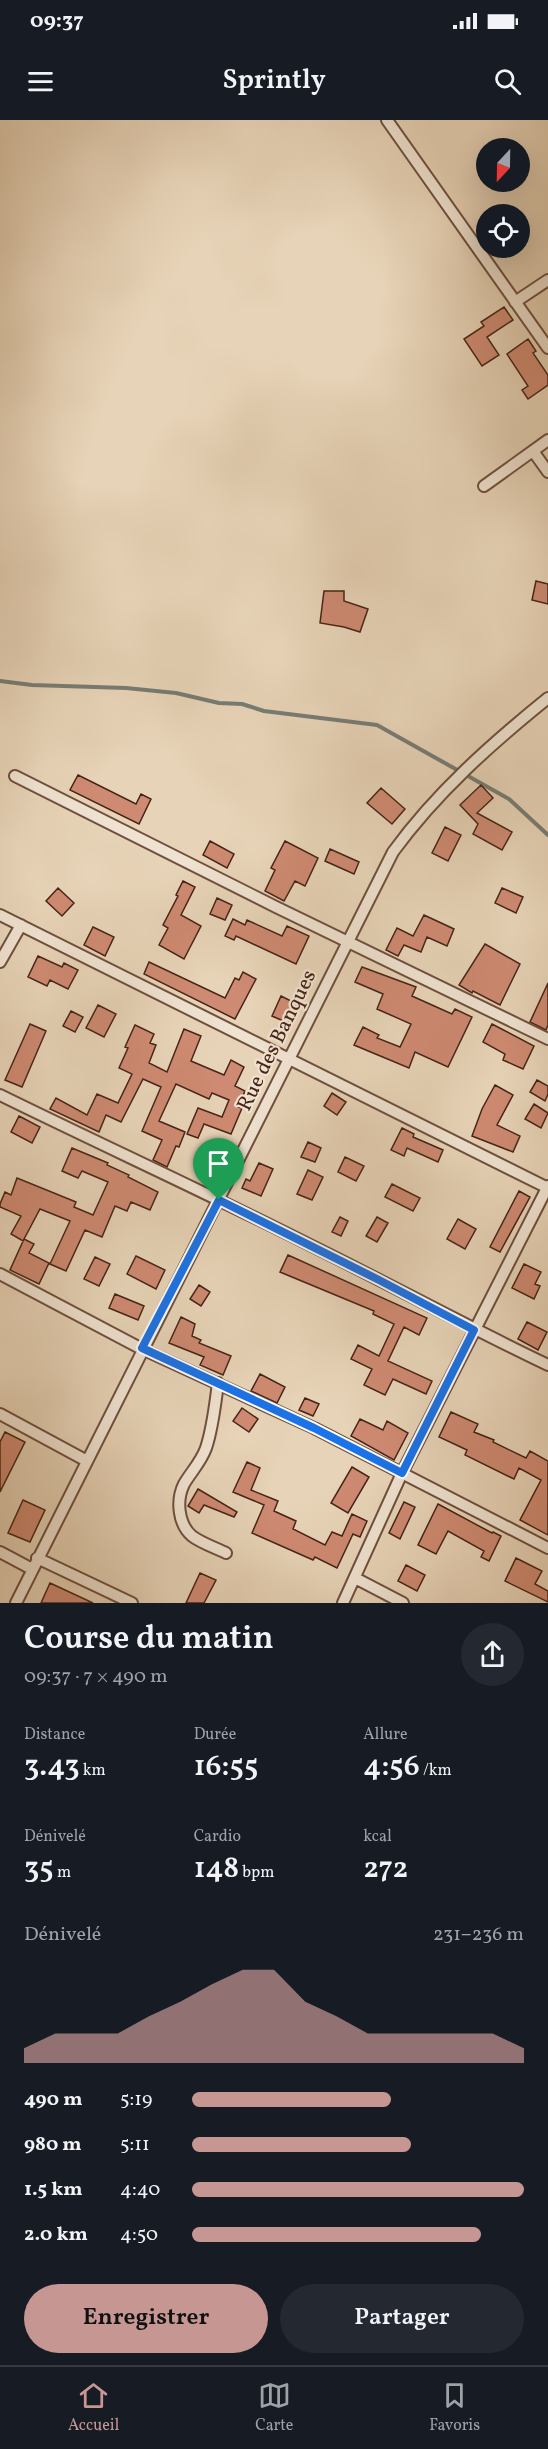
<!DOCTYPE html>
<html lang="fr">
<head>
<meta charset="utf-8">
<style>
  :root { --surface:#171b24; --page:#242831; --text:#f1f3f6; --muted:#9ea1a6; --line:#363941; --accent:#c59692 }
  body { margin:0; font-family:Vollkorn,serif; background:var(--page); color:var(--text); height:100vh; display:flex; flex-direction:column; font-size:22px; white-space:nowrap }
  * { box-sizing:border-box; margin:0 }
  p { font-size:20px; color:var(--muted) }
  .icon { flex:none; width:33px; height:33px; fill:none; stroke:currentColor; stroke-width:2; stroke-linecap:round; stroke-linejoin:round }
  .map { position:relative; height:1483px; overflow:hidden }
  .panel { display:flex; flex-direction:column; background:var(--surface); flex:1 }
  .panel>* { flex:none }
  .needle { width:39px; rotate:202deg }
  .tools { position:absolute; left:476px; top:18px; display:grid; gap:12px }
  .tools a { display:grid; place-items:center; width:54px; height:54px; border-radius:50%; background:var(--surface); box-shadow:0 6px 24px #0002; font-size:30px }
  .pin { position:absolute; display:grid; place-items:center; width:51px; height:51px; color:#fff; margin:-62px -26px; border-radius:50% 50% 50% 0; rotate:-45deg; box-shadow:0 0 6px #0007 }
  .pin .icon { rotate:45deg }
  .round { display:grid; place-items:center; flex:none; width:63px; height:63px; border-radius:32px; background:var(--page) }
  .overview { display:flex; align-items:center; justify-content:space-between; height:102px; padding:0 24px }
  h1 { font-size:33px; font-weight:600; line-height:45px }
  .metrics { display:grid; grid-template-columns:repeat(3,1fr); gap:9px; height:102px; padding:6px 24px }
  .metrics div { display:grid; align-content:center }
  .metrics b { font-size:30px; font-weight:600 }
  .metrics small { font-size:16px; font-weight:400 }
  .metrics p { font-size:16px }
  .chart { height:168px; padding:12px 24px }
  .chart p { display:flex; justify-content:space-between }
  .chart svg { width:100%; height:108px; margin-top:6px; fill:var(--accent); opacity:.7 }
  .button { display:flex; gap:12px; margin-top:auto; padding:12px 24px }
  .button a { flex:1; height:69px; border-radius:36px; background:var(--accent); color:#111; font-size:24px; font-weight:600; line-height:69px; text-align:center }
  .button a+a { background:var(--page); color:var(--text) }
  ul { padding:0 24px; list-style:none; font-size:20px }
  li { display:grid; grid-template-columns:96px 72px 1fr; align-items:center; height:45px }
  li i { height:15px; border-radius:8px; background:var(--accent) }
  .status { display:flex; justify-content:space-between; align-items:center; height:42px; padding:0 30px; background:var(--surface); direction:ltr }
  .status svg { height:16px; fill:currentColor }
  header { display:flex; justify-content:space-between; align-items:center; height:78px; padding:0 24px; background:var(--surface); font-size:27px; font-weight:600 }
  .dock { display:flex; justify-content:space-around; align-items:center; height:84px; border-top:2px solid var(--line); background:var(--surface); font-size:16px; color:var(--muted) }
  .dock a { display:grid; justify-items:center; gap:3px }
  .dock .on { color:var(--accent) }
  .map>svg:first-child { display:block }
</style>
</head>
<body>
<div class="status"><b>09:37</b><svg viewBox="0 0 49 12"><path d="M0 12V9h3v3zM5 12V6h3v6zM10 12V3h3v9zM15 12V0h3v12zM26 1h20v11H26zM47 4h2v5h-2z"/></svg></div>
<header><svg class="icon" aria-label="menu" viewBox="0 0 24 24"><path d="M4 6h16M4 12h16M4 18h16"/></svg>Sprintly<svg class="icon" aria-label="search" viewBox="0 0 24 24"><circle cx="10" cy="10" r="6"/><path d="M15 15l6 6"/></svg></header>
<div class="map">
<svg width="548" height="1483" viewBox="0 0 548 1483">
  <rect width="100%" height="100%" fill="#e7d3b7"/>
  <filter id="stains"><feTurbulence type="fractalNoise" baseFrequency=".00333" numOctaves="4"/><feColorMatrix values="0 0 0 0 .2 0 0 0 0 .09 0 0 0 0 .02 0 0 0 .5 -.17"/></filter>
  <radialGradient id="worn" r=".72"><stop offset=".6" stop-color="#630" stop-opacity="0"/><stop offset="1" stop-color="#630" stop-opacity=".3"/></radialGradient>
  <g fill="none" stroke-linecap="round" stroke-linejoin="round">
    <path stroke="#777c74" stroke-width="4" d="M0,561L32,565L126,568L176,573L219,583L242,584L264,591L377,605L509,679L548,715"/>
  </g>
  <path fill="#ce8a72" stroke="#472416" stroke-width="1.5" d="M504,187L513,200L487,217L499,235L482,246L464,219L484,206L481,202Z
    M528,219L536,231L533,233L548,255V265L528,279L522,270L528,266L507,234Z
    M536,461L548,464V484L532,480Z
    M324,471H344V481L368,489L360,512L344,507L320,503Z
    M78,655L136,684L141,674L151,679L139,704L70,670Z
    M481,665L493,678L477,693L512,712L502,730L473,714L478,704L460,685Z
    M381,668L405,689L392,704L367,683Z
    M445,707L461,715L448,741L432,733Z
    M210,721L234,734L227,748L203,735Z
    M285,721L318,738L305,766L295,761L284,781L265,771L275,750L271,748Z
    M330,729L359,742L354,754L325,741Z
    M183,761L195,767L181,795L201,806L184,839L159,825L168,808L163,805L178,776L176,775Z
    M58,768L74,783L62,796L46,781Z
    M502,768L523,777L516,793L495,783Z
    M217,778L232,785L225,800L210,794Z
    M424,795L454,809L447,826L427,817L421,832L404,825L398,836L386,830L397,808L413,816Z
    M233,799L245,805L247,800L282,816L287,806L309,816L296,844L236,816L234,820L225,816Z
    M93,807L114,817L105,836L84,825Z
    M485,824L520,844L500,885L473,871L472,873L459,865Z
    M38,836L62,847L64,843L78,850L68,869L50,860L47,866L28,857Z
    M149,842L225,878L235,858L239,860L243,852L256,859L235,899L144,854Z
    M362,847L416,867L412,876L452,894L455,889L472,897L448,947L415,932L409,948L354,925L363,907L379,915L377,918L400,927L411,904L377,889L383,874L355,862Z
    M548,863V905L546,910L530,902Z
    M281,876L297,884L288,903L272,896Z
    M98,885L116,894L104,917L86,908Z
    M71,891L83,897L75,912L63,906Z
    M30,904L46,911L22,967L5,960Z
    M492,904L534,926L523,949L503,940L505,934L483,922Z
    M135,905L154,914L150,923L156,925L149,943L167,952L184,909L201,916L191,941L224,955L231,940L244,947L235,966L245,971L238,987L242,988L231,1014L204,1004L198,1018L187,1014L198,988L222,997L229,980L212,973L209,979L176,964L159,1001L185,1012L179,1027L176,1026L167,1047L153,1040L162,1020L142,1011L161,967L143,959L121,1002L106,995L99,1012L50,989L56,978L87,995L97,974L118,983L132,954L119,948L128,928L125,927Z
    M537,960L548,966V974L545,981L530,972Z
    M495,965L513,975L497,1005L520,1016L513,1032L472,1016L482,989Z
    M332,973L346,982L337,995L324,986Z
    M534,984L548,993L541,1008L525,999Z
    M19,996L40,1007L32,1023L11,1012Z
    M402,1008L414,1014L413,1017L443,1030L438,1042L407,1028L404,1036L391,1030Z
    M308,1022L321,1028L315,1042L301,1037Z
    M72,1028L108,1043L107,1045L129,1055L128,1057L158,1072L150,1090L131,1082L127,1091L115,1086L102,1117L85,1110L66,1151L50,1144L70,1101L40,1089L23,1121L11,1114L21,1096L0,1087V1084L5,1072L11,1075L17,1058L76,1082L74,1087L93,1095L108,1062L82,1051L78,1058L62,1051Z
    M345,1037L364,1046L356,1061L338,1052Z
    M259,1043L273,1049L261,1076L242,1068L246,1059L250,1061Z
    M308,1050L323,1057L312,1080L297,1074Z
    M392,1064L420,1078L413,1091L385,1077Z
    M519,1071L530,1077L500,1132L490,1127Z
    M340,1097L348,1101L341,1116L332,1112Z
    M377,1097L388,1103L377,1122L366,1116Z
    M458,1099L476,1109L465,1129L447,1119Z
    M24,1119L34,1124L29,1133L49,1143L39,1164L10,1150Z
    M288,1135L427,1198L419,1215L404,1207L388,1241L432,1261L426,1274L393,1259L385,1275L364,1265L372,1249L351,1239L358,1225L379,1236L394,1204L373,1194L374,1191L280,1152Z
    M136,1136L165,1150L156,1169L127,1154Z
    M95,1137L110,1144L99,1166L84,1159Z
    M524,1144L541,1152L535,1164L540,1166L534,1179L512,1168Z
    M199,1165L210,1172L201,1186L190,1179Z
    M115,1174L144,1186L138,1200L109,1188Z
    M181,1197L195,1204L192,1216L201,1220L199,1223L231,1236L223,1255L200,1245L204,1237L169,1223Z
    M527,1202L547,1212L538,1230L518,1219Z
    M260,1254L285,1267L277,1283L251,1271Z
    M305,1278L319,1284L313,1296L299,1290Z
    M242,1288L258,1299L249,1312L233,1301Z
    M451,1292L478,1304L474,1312L494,1320L493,1322L526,1338L530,1331L548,1341V1415L520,1400L541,1360L519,1348L514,1359L465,1335L467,1330L439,1317Z
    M360,1299L383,1310L387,1301L408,1313L394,1340L351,1316Z
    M5,1312L25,1322L0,1372V1322Z
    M247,1342L260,1348L251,1370L278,1381L274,1391L296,1401L293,1409L325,1425L332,1412L342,1416L352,1394L367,1401L360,1417L353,1414L337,1448L315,1437L313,1440L252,1413L264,1385L233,1372Z
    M352,1347L369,1357L348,1393L331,1383Z
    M198,1369L237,1392L234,1397L204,1385L199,1393L188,1386Z
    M23,1380L45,1390L30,1422L8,1413Z
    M404,1382L415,1387L400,1419L389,1413Z
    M438,1384L492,1413L493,1412L501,1416L489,1441L481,1437L484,1431L448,1411L436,1434L418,1425Z
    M516,1438L542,1451L535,1464L548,1471V1482L505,1461Z
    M406,1445L425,1455L417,1471L398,1461Z
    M200,1453L216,1460L204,1483H186Z
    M50,1463L93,1483H41Z"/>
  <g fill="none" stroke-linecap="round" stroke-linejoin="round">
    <g stroke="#6f503e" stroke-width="14">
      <path id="minor" d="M387,0L548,228
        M515,182L548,160
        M533,331L548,352
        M484,366L548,320
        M15,656L276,787L548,919
        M0,795L548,1068
        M0,842L21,805
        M0,975C104,1026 209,1074 312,1126C391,1165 468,1207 548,1245
        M0,1154L142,1229L314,1308L548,1428
        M218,1263C215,1285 213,1307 206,1328C201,1342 191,1352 184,1364C176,1380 178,1404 192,1416C201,1423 216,1428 226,1433
        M0,1294L87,1341
        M0,1432L32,1449
        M37,1438L132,1483
        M355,1458L403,1483
        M16,1483L393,732C436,673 491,624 548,578
        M343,1483L402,1353L548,1066"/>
    </g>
    <use href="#minor" stroke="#efe2d0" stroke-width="10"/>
  </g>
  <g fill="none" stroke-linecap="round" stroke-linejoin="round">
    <g stroke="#fff" stroke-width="12">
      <path id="route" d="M219,1080L379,1160L474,1210L402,1353L314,1308L142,1228Z"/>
    </g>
    <use href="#route" stroke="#1a73e8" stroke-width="8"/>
  </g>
  <g text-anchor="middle" stroke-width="4.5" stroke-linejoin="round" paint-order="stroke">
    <g font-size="21" fill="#472416" stroke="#efe2d0">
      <text transform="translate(276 920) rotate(-64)" y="7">Rue des Banques</text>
    </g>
  </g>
  <rect width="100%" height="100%" filter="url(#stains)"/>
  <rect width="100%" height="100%" fill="url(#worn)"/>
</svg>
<div class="tools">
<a><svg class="needle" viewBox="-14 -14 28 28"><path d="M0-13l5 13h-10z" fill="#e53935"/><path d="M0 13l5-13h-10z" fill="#9ea1a6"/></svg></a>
<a><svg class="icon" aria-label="locate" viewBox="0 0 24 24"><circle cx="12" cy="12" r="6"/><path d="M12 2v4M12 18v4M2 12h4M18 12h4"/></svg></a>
</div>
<div class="pin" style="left:219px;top:1080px;background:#1e9e55"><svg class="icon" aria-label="arrive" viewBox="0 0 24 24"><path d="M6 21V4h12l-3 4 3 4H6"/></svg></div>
</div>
<section class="panel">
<div class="overview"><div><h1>Course du matin</h1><p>09:37 · 7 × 490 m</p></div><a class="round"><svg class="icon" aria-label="share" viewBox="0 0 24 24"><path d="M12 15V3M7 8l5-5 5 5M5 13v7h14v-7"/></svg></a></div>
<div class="metrics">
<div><p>Distance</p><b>3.43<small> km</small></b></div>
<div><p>Durée</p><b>16:55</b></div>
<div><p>Allure</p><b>4:56<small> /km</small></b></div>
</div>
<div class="metrics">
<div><p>Dénivelé</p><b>35<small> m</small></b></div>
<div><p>Cardio</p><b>148<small> bpm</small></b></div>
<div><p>kcal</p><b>272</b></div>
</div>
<div class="chart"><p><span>Dénivelé</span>231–236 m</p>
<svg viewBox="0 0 160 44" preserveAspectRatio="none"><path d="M0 44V38L10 32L20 32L30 32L40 25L50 19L60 12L70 6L80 6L90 19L100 25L110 32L120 32L130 32L140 32L150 32L160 38V44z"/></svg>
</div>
<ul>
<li><b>490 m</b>5:19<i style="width:60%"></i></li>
<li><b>980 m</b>5:11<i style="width:66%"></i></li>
<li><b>1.5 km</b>4:40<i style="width:100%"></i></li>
<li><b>2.0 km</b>4:50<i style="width:87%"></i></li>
</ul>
<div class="button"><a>Enregistrer</a><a>Partager</a></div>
</section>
<nav class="dock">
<a class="on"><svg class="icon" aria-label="home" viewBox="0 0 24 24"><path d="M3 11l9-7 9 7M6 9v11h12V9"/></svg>Accueil</a>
<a><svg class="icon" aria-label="map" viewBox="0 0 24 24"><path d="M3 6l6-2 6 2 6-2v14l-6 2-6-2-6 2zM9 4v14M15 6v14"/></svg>Carte</a>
<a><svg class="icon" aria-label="saved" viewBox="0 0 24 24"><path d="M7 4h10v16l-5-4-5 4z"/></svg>Favoris</a>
</nav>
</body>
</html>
